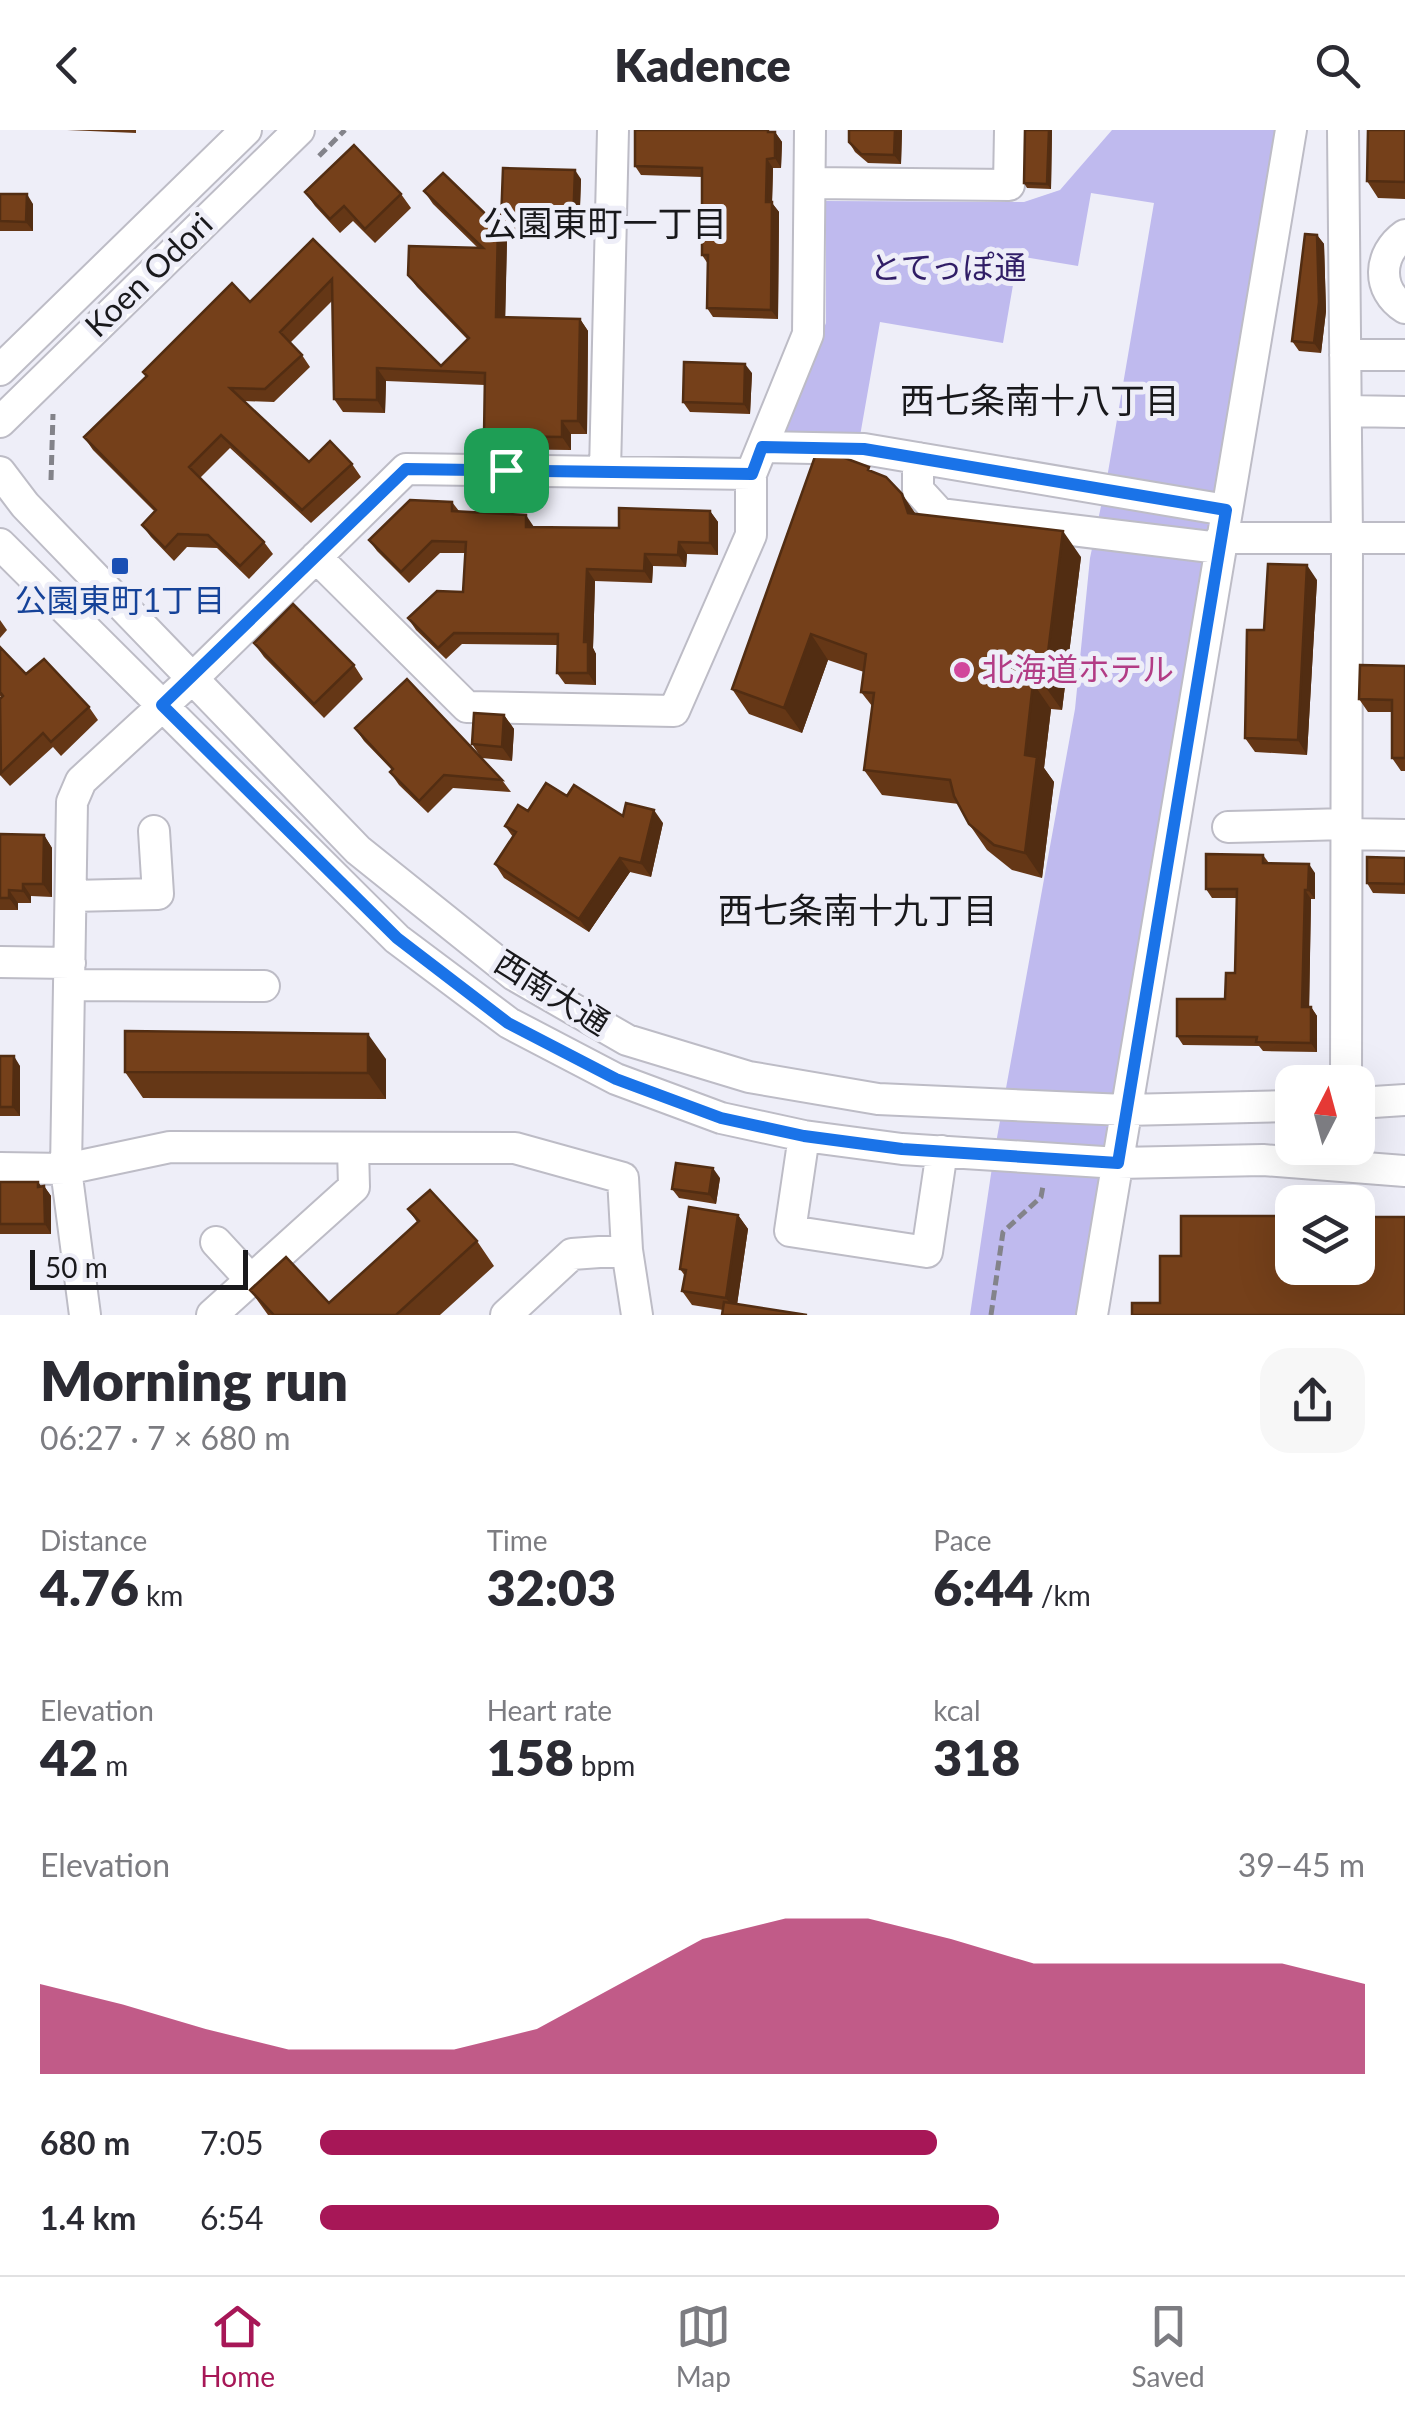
<!DOCTYPE html>
<html lang="en">
<head>
<meta charset="utf-8">
<style>
  :root { --surface:#fff; --page:#f7f7f7; --text:#2b2b33; --muted:#7c7c81; --line:#e1e1e2; --accent:#a71757 }
  body { margin:0; font-family:Lato,"Noto Sans JP",sans-serif; background:var(--page); color:var(--text); height:100vh; display:flex; flex-direction:column; font-size:38px; white-space:nowrap }
  * { box-sizing:border-box; margin:0 }
  p { font-size:32px; color:var(--muted) }
  .icon { flex:none; width:55px; height:55px; fill:none; stroke:currentColor; stroke-width:2; stroke-linecap:round; stroke-linejoin:round }
  .map { position:relative; height:1185px; overflow:hidden }
  .details { display:flex; flex-direction:column; background:var(--surface); flex:1 }
  .details>* { flex:none }
  .needle { width:65px; rotate:6deg }
  .tools { position:absolute; left:1275px; top:935px; display:grid; gap:20px }
  .tools a { display:grid; place-items:center; width:100px; height:100px; border-radius:20px; background:var(--surface); box-shadow:0 10px 40px #0002; font-size:50px }
  .scale { position:absolute; left:30px; bottom:25px; width:218px; box-sizing:border-box; padding-left:10px; border:5px solid #19191c; border-top:0; font-size:28px; line-height:35px; white-space:nowrap; color:#19191c; -webkit-text-stroke:8px #eeeef8; paint-order:stroke }
  .pin { position:absolute; display:grid; place-items:center; width:85px; height:85px; color:#fff; margin:-42px; border-radius:20px; box-shadow:0 5px 15px #0006 }
  .round { display:grid; place-items:center; flex:none; width:105px; height:105px; border-radius:30px; background:var(--page) }
  .head { display:flex; align-items:center; justify-content:space-between; height:170px; padding:0 40px }
  h1 { font-size:55px; font-weight:800; line-height:75px }
  .metrics { display:grid; grid-template-columns:repeat(3,1fr); gap:15px; height:170px; padding:10px 40px }
  .metrics div { display:grid; align-content:center }
  .metrics b { font-size:50px; font-weight:800 }
  .metrics small { font-size:28px; font-weight:400 }
  .metrics p { font-size:28px }
  .chart { height:280px; padding:20px 40px }
  .chart p { display:flex; justify-content:space-between }
  .chart svg { width:100%; height:180px; margin-top:10px; fill:var(--accent); opacity:.7 }
  ul { padding:0 40px; list-style:none; font-size:32px }
  li { display:grid; grid-template-columns:160px 120px 1fr; align-items:center; height:75px }
  li i { height:25px; border-radius:12px; background:var(--accent) }
  header { display:flex; justify-content:space-between; align-items:center; height:130px; padding:0 40px; background:var(--surface); font-size:45px; font-weight:800 }
  .menu { display:flex; justify-content:space-around; align-items:center; height:140px; border-top:2px solid var(--line); background:var(--surface); font-size:28px; color:var(--muted) }
  .menu a { display:grid; justify-items:center; gap:5px }
  .menu .selected { color:var(--accent) }
  .map>svg:first-child { display:block }
</style>
</head>
<body>
<header><svg class="icon" aria-label="back" viewBox="0 0 24 24"><path d="M15 5l-7 7 7 7"/></svg>Kadence<svg class="icon" aria-label="search" viewBox="0 0 24 24"><circle cx="10" cy="10" r="6"/><path d="M15 15l6 6"/></svg></header>
<div class="map">
<svg width="1405" height="1185" viewBox="0 0 1405 1185">
  <rect width="100%" height="100%" fill="#eeeef8"/>
  <path fill="#bfbaee" d="M1112,0H1291L1092,1185H970L994,1024L1075,579L1090,428L1107,348L1154,73L1091,63L1078,136L1018,126L1003,213L880,192L860,306L779,304L826,193V71L1024,72L1060,60Z"/>
  <g fill="none" stroke-linecap="round" stroke-linejoin="round">
    <g stroke="#bdbcc6" stroke-width="34">
      <path id="minor" d="M1343,0L1347,408L1346,952
        M811,53L1009,55L1010,0
        M1405,105C1378,124 1376,160 1405,178
        M1345,225H1405
        M0,240L246,0
        M1346,281L1405,282
        M0,292L299,0
        M762,317L864,319L1226,380
        M918,328V360L940,384L1219,418
        M605,341L613,0
        M0,342L25,375L358,720L514,845L627,910L749,947L878,969L1125,980L1292,976
        M1221,408H1405
        M0,414L397,809L509,893L616,949L721,988L804,1006L902,1019L1118,1033L1263,1030L1405,1041
        M316,427L467,577L674,581L751,405V344L808,204L810,0
        M1228,697L1347,694
        M1347,704L1405,705
        M71,766L158,764L154,701
        M0,832L70,833
        M70,855L264,856
        M1358,973L1405,970
        M804,1006L790,1101L927,1122L942,1021
        M0,1038L66,1039L170,1017L515,1018L623,1048L627,1120L637,1185
        M216,1112L251,1150
        M85,1185L66,1039L72,672L81,651L193,548L406,339L751,344
        M212,1185L354,1057L353,1019
        M506,1185L572,1124L627,1120
        M1092,1185L1291,0"/>
    </g>
    <path stroke="#83838a" stroke-width="5" stroke-dasharray="10 5" stroke-linecap="butt" d="M319,26L345,0
      M51,350L53,284
      M991,1185L1003,1102L1041,1067L1043,1056"/>
    <use href="#minor" stroke="#fff" stroke-width="30"/>
  </g>
  <path fill="#653716" d="M67,0H136V3Z
    M849,0H902L901,34L868,33L855,22L849,12Z
    M1025,0H1052L1051,59L1027,58L1024,53Z
    M1405,0V69L1378,68L1367,51Z
    M775,2L782,12L781,38H773L772,73L779,82L778,189L713,187L707,178L708,134L702,125V47L641,45L635,36Z
    M581,49L579,104L508,101L501,92Z
    M424,61L507,109L505,187L580,189L588,201L587,304H571V320L493,319L484,306L485,255L386,251L385,283L343,282L334,269L332,171L290,213L302,225L310,237L274,272L243,271L309,332L352,334L361,347L311,393L230,318L200,348L264,412L273,424L249,449L217,418L187,417L174,431L151,407L142,395L155,382L93,320L84,307L146,246L143,242L250,172L313,109L441,236L468,210L417,157L408,145L478,118L433,74Z
    M305,62L401,64L411,78L375,113L353,91L340,103L315,76Z
    M0,64L33,74V101H0Z
    M1317,105L1324,114L1326,181L1321,223L1299,221L1292,211Z
    M752,243L750,284L690,282L683,272Z
    M873,342L902,364L915,384L1081,427L1062,580L1051,579L1044,638L1054,652L1042,748L1012,740L987,720L969,694L959,674L882,665L864,640L872,576L861,562L864,542L828,530L802,603L749,584L732,559Z
    M452,372L459,381L534,397L619,398L710,381L718,392V425L687,424L686,437L653,436L652,453L595,451L593,518L596,524V555L565,554L557,543L558,515L462,514L446,529L416,500L408,488L463,462L465,423H440L409,453L377,421L369,410Z
    M1317,450L1307,625L1255,622L1245,608Z
    M0,490L7,500L0,508Z
    M254,513L354,535L363,549L324,588L264,527Z
    M0,517L26,544L89,577L98,590L61,626L53,617L10,656L0,645V569L1,567L0,566Z
    M1405,536V641H1401L1392,628V582H1368L1359,569Z
    M504,585L514,599L512,631L482,628L502,650L511,662L453,658L428,683L399,655L390,642L392,640L364,611L355,598L480,626L472,614Z
    M567,666L623,686L663,693L651,747L630,742L589,802L504,748L495,734L513,707L505,696L528,681Z
    M0,704L44,705L52,718V767L31,766V773H18V780H0Z
    M1263,725L1269,733L1315,743V769H1311L1309,877H1311L1317,886V922L1263,921L1259,916L1183,915L1177,906L1225,869L1235,843L1237,768H1212L1206,759Z
    M1405,728V764L1373,763L1367,753Z
    M0,926L20,936V986H0Z
    M386,929V969L143,968L125,942Z
    M720,1048L716,1074L679,1068L672,1059Z
    M0,1052H38L41,1056H44L51,1066V1104H0Z
    M408,1079L477,1111L494,1136L440,1185H268L250,1160L329,1173L417,1092Z
    M738,1085L748,1099L737,1174L723,1180L692,1175L682,1161L685,1146L680,1139Z"/>
  <path fill="#522d12" d="M895,0H902L901,34L894,25Z
    M1049,0H1052L1051,59L1047,54Z
    M775,2L782,12L781,38L775,28Z
    M767,29L773,38L772,73L779,82L778,189L771,180L766,72Z
    M575,40L581,49L579,104L573,95Z
    M27,64L33,74V101L26,92Z
    M498,96L507,109L505,200L496,187Z
    M1317,105L1324,114L1326,181L1321,223L1314,213Z
    M580,189L588,201L587,304L578,291Z
    M745,234L752,243L750,284L744,274Z
    M377,238L386,251L385,283L377,270Z
    M562,291L571,304V320L562,307Z
    M902,364L920,390L908,383Z
    M710,381L718,392V425L710,413Z
    M526,385L534,397H526Z
    M1063,401L1081,427L1062,580L1044,555Z
    M679,412L687,424L686,437L678,425Z
    M645,424L653,436L652,453L644,441Z
    M1307,435L1317,450L1307,625L1298,610Z
    M587,439L595,451L593,518L596,524V555L588,543L584,512Z
    M811,504L828,530L802,603L784,578Z
    M1033,553L1051,579L1044,638L1054,652L1042,748L1025,723V625Z
    M504,585L514,599L512,631L502,617Z
    M654,680L663,693L651,747L641,733Z
    M44,705L52,718V767L43,754Z
    M620,728L630,742L589,802L579,789Z
    M1309,734L1315,743V769L1308,760Z
    M23,754L31,766V773L23,761Z
    M9,760L18,773V780L9,768Z
    M1305,760L1311,769L1309,886L1302,877Z
    M1311,877L1317,886V922L1311,913Z
    M368,904L386,929V969L368,943Z
    M14,926L20,936V986L13,977Z
    M713,1038L720,1048L716,1074L709,1064Z
    M38,1052L44,1061V1056L51,1066V1104L45,1094Z
    M738,1085L748,1099L736,1182L726,1168Z"/>
  <path fill="#75401a" stroke="#522d12" stroke-width="2.5" d="M635,0H768V2H775V28L767,29L766,72H772L771,180L707,178L708,125H702V38L635,36Z
    M849,0H895L894,25L861,24L849,12Z
    M1025,0H1049L1047,54L1024,53Z
    M1368,0H1405V52L1367,51Z
    M354,15L401,64L365,99L344,76L330,89L305,62Z
    M503,38L575,40L573,95L501,92Z
    M443,43L498,96L496,187L580,189L578,291H562V307L484,306L485,243L377,238V270L334,269L332,149L280,202L302,225L265,259L230,258L309,332L330,311L352,334L302,380L221,305L189,337L264,412L240,436L208,405L178,404L165,418L142,395L156,380L84,307L147,246L143,242L232,153L250,172L313,109L441,236L469,208L408,145L409,116L483,118L424,61Z
    M0,64H27L26,92L0,91Z
    M1305,104L1317,105L1319,172L1314,213L1292,211Z
    M684,232L745,234L744,274L683,272Z
    M818,318L869,337L868,340L886,347L902,364L908,383L1063,401L1044,555L1033,553L1025,625L1037,627L1025,723L994,715L969,694L954,666L950,650L864,640L874,563L861,562L866,524L811,504L784,578L732,559Z
    M410,370L452,372V381L526,385V397L619,398V378L710,381V413L679,412L678,425L645,424L644,441L587,439L584,512H588V543H557L558,504L454,503L438,518L408,488L437,461L463,462L466,412L432,411L401,442L369,410Z
    M1268,434L1307,435L1298,610L1245,608L1247,500H1264Z
    M293,474L354,535L314,574L254,513Z
    M0,517L26,544L44,529L89,577L51,612L43,603L1,643L0,569L3,566L0,562Z
    M1360,535L1405,536V628H1392V570L1359,569Z
    M407,549L502,650L444,645L419,671L390,642L393,639L355,598Z
    M474,583L504,585L502,617L472,614Z
    M546,653L567,666L574,655L623,686L626,673L654,680L641,733L620,728L579,789L495,734L516,702L505,696L518,675L528,681Z
    M0,704L44,705L43,754H23V761L9,760V768H0Z
    M1206,724L1263,725V733L1309,734L1308,760H1305L1302,877H1311V913L1256,912L1257,907L1177,906V869H1225L1226,843H1235L1237,759H1206Z
    M1367,727L1405,728V754L1367,753Z
    M125,901L368,904V943L125,942Z
    M0,926H14L13,977H0Z
    M676,1033L713,1038L709,1064L672,1059Z
    M0,1052H38V1057L44,1056L45,1094H0Z
    M430,1060L477,1111L396,1185H274L250,1160L286,1127L329,1173L419,1091L408,1079Z
    M689,1077L738,1085L726,1168L682,1161L686,1140L680,1139Z
    M1181,1086H1292V1138H1358V1087H1405V1185H1132V1173H1160V1126H1181Z
    M724,1172L807,1185H722Z"/>
  <g fill="none" stroke-linecap="round" stroke-linejoin="round">
    <g stroke="#fff" stroke-width="20">
      <path id="route" d="M762,317L864,319L1226,380L1118,1033L902,1019L804,1006L721,988L616,949L508,893L397,808L162,575L406,339L752,344Z"/>
    </g>
    <use href="#route" stroke="#1a73e8" stroke-width="12"/>
  </g>
  <rect fill="#1a4fb4" stroke="#eeeef8" stroke-width="4" x="110" y="426" width="20" height="20" rx="5"/>
  <circle fill="#d1479c" stroke="#eeeef8" stroke-width="4" cx="962" cy="540" r="10"/>
  <g text-anchor="middle" stroke-width="10" stroke-linejoin="round" paint-order="stroke">
    <g font-size="32" fill="#301d66" stroke="#eeeef8">
      <text x="948" y="149">とてっぽ通</text>
    </g>
    <g font-size="32" fill="#19191c" stroke="#eeeef8">
      <text transform="translate(149 145) rotate(-44)" y="11">Koen Odori</text>
      <text transform="translate(552 863) rotate(32)" y="11">西南大通</text>
    </g>
    <g font-size="32" fill="#164399" stroke="#eeeef8">
      <text x="120" y="482">公園東町1丁目</text>
    </g>
    <g font-size="32" fill="#b23c85" stroke="#eeeef8" text-anchor="start">
      <text x="982" y="551">北海道ホテル</text>
    </g>
    <g font-size="35" fill="#19191c" stroke="#eeeef8">
      <text x="605" y="106">公園東町一丁目</text>
      <text x="1040" y="283">西七条南十八丁目</text>
      <text x="858" y="793">西七条南十九丁目</text>
    </g>
  </g>
</svg>
<div class="tools">
<a><svg class="needle" viewBox="-14 -14 28 28"><path d="M0-13l5 13h-10z" fill="#e53935"/><path d="M0 13l5-13h-10z" fill="#7c7c81"/></svg></a>
<a><svg class="icon" aria-label="layers" viewBox="0 0 24 24"><path d="M12 4l9 5-9 5-9-5zM3 14l9 5 9-5"/></svg></a>
</div>
<div class="scale">50 m</div>
<div class="pin" style="left:506px;top:340px;background:#1e9e55"><svg class="icon" aria-label="arrive" viewBox="0 0 24 24"><path d="M6 21V4h12l-3 4 3 4H6"/></svg></div>
</div>
<section class="details">
<div class="head"><div><h1>Morning run</h1><p>06:27 · 7 × 680 m</p></div><a class="round"><svg class="icon" aria-label="share" viewBox="0 0 24 24"><path d="M12 15V3M7 8l5-5 5 5M5 13v7h14v-7"/></svg></a></div>
<div class="metrics">
<div><p>Distance</p><b>4.76<small> km</small></b></div>
<div><p>Time</p><b>32:03</b></div>
<div><p>Pace</p><b>6:44<small> /km</small></b></div>
</div>
<div class="metrics">
<div><p>Elevation</p><b>42<small> m</small></b></div>
<div><p>Heart rate</p><b>158<small> bpm</small></b></div>
<div><p>kcal</p><b>318</b></div>
</div>
<div class="chart"><p><span>Elevation</span>39–45 m</p>
<svg viewBox="0 0 160 44" preserveAspectRatio="none"><path d="M0 44V22L10 27L20 33L30 38L40 38L50 38L60 33L70 22L80 11L90 6L100 6L110 11L120 17L130 17L140 17L150 17L160 22V44z"/></svg>
</div>
<ul>
<li><b>680 m</b>7:05<i style="width:59%"></i></li>
<li><b>1.4 km</b>6:54<i style="width:65%"></i></li>
</ul>
</section>
<nav class="menu">
<a class="selected"><svg class="icon" aria-label="home" viewBox="0 0 24 24"><path d="M3 11l9-7 9 7M6 9v11h12V9"/></svg>Home</a>
<a><svg class="icon" aria-label="map" viewBox="0 0 24 24"><path d="M3 6l6-2 6 2 6-2v14l-6 2-6-2-6 2zM9 4v14M15 6v14"/></svg>Map</a>
<a><svg class="icon" aria-label="saved" viewBox="0 0 24 24"><path d="M7 4h10v16l-5-4-5 4z"/></svg>Saved</a>
</nav>
</body>
</html>
